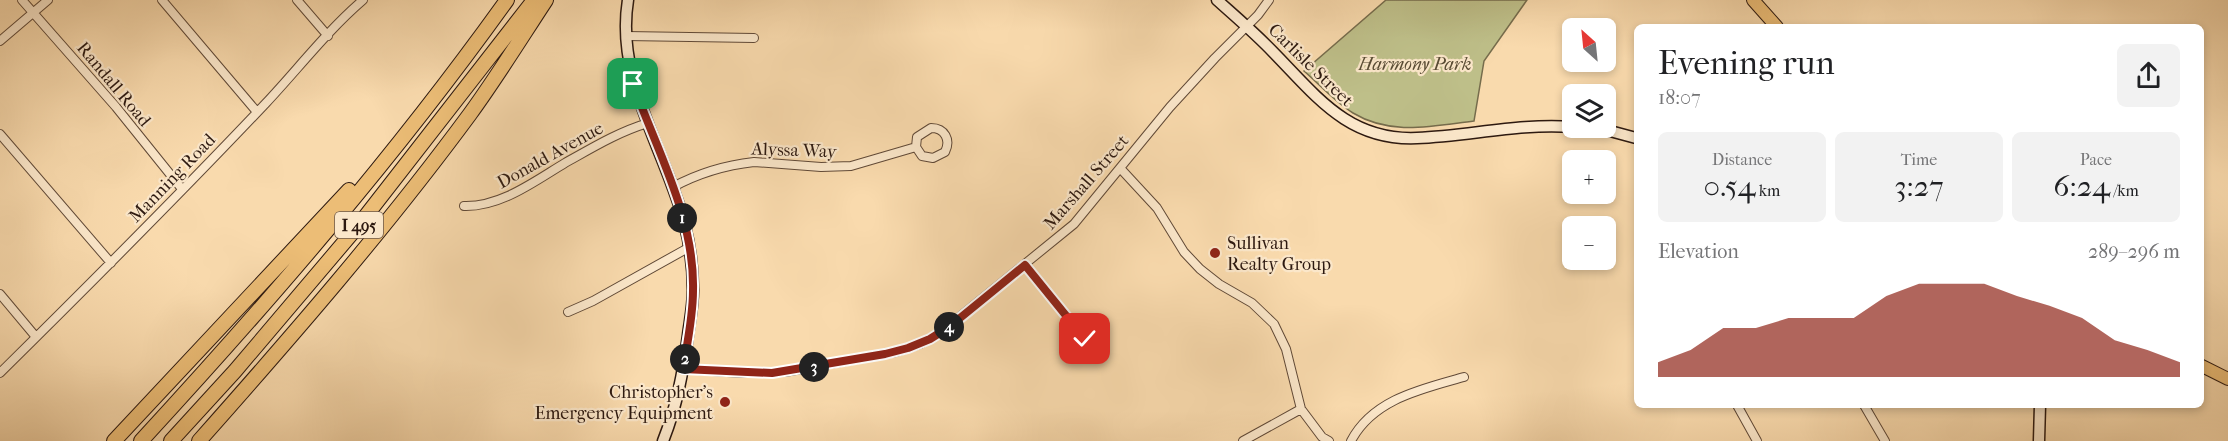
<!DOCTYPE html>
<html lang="en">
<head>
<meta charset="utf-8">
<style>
  :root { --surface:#fff; --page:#f2f2f2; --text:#202124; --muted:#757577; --accent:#8f2418 }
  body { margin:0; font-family:"IM FELL French Canon",serif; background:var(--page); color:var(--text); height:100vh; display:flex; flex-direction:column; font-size:22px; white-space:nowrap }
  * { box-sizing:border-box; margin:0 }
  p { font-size:20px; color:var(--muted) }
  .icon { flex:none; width:33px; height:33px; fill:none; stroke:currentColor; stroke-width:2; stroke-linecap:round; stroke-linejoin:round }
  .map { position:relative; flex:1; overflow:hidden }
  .side { position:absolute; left:1634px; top:24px; width:570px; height:384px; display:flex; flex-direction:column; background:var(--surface); border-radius:9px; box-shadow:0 3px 9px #0003 }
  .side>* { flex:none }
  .needle { width:39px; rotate:333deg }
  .fabs { position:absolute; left:1562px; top:18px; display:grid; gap:12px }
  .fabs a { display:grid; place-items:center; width:54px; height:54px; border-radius:9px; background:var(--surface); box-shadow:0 3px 9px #0003; font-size:30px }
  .pin { position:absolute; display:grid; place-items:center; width:51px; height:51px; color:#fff; margin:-26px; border-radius:12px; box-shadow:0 3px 9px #0006 }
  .km { position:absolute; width:30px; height:30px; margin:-15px; border-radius:50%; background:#222; color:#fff; font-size:16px; line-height:30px; text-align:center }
  .round { display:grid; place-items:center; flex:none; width:63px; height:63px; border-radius:9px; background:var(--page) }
  .overview { display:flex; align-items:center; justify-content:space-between; height:102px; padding:0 24px }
  h1 { font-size:33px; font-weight:600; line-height:45px }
  .metrics { display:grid; grid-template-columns:repeat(3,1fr); gap:9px; height:102px; padding:6px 24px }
  .metrics div { display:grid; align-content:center; border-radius:9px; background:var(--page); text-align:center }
  .metrics b { font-size:30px; font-weight:600 }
  .metrics small { font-size:16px; font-weight:400 }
  .metrics p { font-size:16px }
  .chart { height:168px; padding:12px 24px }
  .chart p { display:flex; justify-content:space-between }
  .chart svg { width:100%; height:108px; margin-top:6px; fill:var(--accent); opacity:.7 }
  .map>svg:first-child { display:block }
</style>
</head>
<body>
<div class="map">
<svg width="2228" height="441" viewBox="0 0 2228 441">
  <rect width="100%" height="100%" fill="#f9daad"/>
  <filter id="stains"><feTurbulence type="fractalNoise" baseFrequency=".00333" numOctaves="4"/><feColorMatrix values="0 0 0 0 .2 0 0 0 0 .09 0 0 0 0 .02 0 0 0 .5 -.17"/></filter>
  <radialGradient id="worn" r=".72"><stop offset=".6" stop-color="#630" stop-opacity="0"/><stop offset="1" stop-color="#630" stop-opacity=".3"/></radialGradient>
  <path fill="#bebf89" stroke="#766c4c" stroke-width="1.5" d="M1386,0H1527L1484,61L1474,121C1432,126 1391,136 1353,113C1335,102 1319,84 1304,71Z"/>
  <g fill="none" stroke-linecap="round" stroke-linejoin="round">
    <g stroke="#604937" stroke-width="10">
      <path id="street" d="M22,0L116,107L182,189
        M162,0L257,112
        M297,0L328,36
        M626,36L754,38
        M0,41L48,0
        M0,134L111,263
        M1120,168L1157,208L1184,252L1200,269L1219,284L1252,303L1274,324L1286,349L1301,409L1322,437L1329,441
        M673,187C697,174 727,165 754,162L821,167L851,166L916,147L917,137L931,128C945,128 951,140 945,152L933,158L922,156L916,147
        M464,206C501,207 535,181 565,163C592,148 618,132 648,123
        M1025,265L1085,339L1101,326
        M0,294L36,337
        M568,312L593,301L688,248
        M683,369L742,373L785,372L896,352L920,344L940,333L1074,224L1170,107L1215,58L1258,15L1269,0
        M0,373C90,284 179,195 266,103C298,69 327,31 363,0
        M1737,405L1757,441
        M1864,405L1885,441
        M1243,441L1301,409
        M1351,441C1373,399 1422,389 1464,377"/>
    </g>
    <g stroke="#2d1910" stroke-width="13">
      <path id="secondary" d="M628,0C617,67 651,127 673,188C685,219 693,256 693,290C693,305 690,320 688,335C683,372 677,406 663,441
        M1217,0C1236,17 1256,34 1274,53C1317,97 1349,141 1417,138C1469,136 1520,123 1572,127
        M1583,128L1610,131L1636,138
        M2039,441L2040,405"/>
    </g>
    <g stroke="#2d1910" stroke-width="14">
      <path id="primary" d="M1753,0L1777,27
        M2200,365L2228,379"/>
    </g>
    <g stroke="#2d1910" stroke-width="16">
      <path id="highway" d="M114,441L349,190
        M141,441C270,301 396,155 507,0
        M171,441L235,371L358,226L534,0
        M199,441C293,335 386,228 470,114C497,77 521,38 546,0"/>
    </g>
    <use href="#street" stroke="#fbe7ca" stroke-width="8"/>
    <use href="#secondary" stroke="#fbe7ca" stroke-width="10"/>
    <use href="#primary" stroke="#ecbd76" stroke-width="12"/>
    <use href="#highway" stroke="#ecbd76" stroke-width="14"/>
  </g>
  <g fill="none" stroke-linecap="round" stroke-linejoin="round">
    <g stroke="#fff" stroke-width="12">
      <path id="route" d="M633,84C657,151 695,218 693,291C693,317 687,344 683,369L772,373L885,354L908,348L930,339L949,327L1025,265L1085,339"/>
    </g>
    <use href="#route" stroke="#8f2418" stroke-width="8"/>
  </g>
  <g fill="#8f2418" stroke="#fbe7ca" stroke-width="2">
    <circle cx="1215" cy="253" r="6"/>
    <circle cx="725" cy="402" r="6"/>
  </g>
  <g text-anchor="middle" stroke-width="4.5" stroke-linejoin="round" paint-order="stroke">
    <rect fill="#fbe7ca" stroke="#6b5748" stroke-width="1.5" x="335" y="212" width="48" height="26" rx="4.5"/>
    <g font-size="16" font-weight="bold" fill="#2d1910">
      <text x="359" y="231">I 495</text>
    </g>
    <g font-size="18" font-style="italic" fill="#584b34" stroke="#fbe7ca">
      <text x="1415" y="70">Harmony Park</text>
    </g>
    <g font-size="18" fill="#2d1910" stroke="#fbe7ca">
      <text transform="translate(1311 65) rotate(44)" y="6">Carlisle Street</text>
      <text transform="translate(114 84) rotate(50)" y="6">Randall Road</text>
      <text transform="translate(794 150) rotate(2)" y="6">Alyssa Way</text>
      <text transform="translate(550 155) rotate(-29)" y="6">Donald Avenue</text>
      <text transform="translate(172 178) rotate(-46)" y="6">Manning Road</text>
      <text transform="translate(1086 182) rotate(-49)" y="6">Marshall Street</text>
    </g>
    <g font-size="18" fill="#2d1910" stroke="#fbe7ca" text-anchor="start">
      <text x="1227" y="249">Sullivan<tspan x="1227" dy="21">Realty Group</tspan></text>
      <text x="713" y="398" text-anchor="end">Christopher's<tspan x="713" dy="21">Emergency Equipment</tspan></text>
    </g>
  </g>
  <rect width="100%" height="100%" filter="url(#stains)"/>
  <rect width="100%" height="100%" fill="url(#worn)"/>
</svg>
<div class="fabs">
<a><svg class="needle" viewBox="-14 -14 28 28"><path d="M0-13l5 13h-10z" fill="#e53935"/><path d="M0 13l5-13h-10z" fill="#757577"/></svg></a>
<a><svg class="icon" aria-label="layers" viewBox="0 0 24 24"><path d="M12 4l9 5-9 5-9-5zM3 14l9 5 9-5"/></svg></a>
<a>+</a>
<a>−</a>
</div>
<div class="pin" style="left:633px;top:84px;background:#1e9e55"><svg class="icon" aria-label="arrive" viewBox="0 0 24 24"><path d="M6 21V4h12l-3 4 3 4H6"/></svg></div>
<div class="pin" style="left:1085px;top:339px;background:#d93025"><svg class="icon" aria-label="check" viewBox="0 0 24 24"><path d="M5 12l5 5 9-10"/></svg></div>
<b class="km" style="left:682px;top:218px">1</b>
<b class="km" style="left:685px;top:359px">2</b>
<b class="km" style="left:814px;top:367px">3</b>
<b class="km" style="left:949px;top:327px">4</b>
<section class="side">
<div class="overview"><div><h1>Evening run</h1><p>18:07</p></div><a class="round"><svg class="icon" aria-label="share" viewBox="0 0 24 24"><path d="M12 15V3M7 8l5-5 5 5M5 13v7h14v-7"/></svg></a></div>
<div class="metrics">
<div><p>Distance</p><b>0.54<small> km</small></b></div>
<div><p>Time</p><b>3:27</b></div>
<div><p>Pace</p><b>6:24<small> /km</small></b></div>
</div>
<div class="chart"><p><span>Elevation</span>289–296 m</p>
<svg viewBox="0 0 160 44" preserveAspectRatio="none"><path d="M0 44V38L10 33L20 24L30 24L40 20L50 20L60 20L70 11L80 6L90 6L100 6L110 11L120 15L130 20L140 29L150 33L160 38V44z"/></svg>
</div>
</section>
</div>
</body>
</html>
